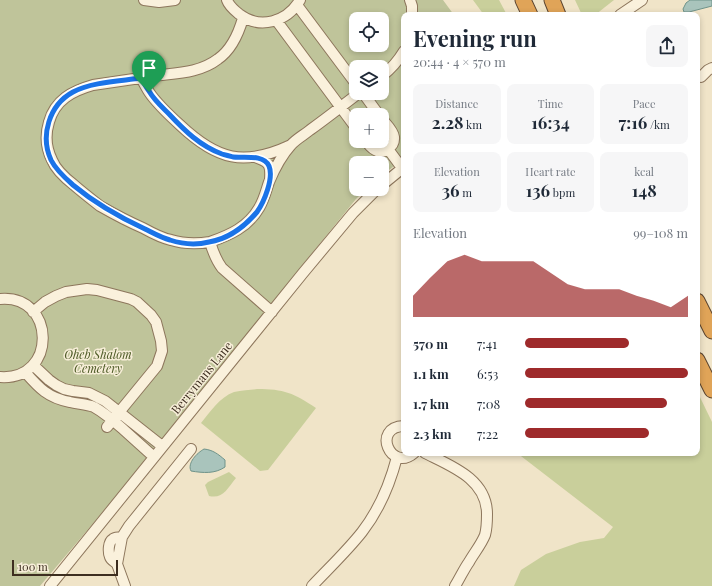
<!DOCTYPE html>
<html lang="en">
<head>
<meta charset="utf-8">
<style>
  :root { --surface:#fff; --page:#f6f6f7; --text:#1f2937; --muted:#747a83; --accent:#9e2a2b }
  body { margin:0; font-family:"Playfair Display",serif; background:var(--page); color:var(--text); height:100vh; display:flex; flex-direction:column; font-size:15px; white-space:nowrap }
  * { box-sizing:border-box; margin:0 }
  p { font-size:13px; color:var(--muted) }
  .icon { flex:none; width:22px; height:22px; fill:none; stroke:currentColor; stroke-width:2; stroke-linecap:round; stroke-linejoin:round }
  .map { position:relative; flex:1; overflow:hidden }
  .sheet { position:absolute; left:401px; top:12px; width:299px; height:444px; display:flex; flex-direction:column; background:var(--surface); border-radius:8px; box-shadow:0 2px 6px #0003 }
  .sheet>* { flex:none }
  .controls { position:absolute; left:349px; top:12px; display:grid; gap:8px }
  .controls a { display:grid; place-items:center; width:40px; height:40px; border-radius:8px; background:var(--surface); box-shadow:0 2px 6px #0003; font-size:20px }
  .scale { position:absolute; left:12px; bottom:10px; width:106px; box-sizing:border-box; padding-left:4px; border:2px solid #3d2e20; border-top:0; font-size:11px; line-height:14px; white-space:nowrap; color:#3d2e20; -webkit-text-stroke:3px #f7eed8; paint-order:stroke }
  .pin { position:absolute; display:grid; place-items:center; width:34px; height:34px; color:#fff; margin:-41px -17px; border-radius:50% 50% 50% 0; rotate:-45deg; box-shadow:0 0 4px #0007 }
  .pin .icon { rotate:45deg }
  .round { display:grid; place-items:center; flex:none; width:42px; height:42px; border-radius:8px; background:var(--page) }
  .head { display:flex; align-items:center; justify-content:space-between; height:68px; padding:0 12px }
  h1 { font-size:22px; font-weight:700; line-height:30px }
  .figures { display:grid; grid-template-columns:repeat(3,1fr); gap:6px; height:68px; padding:4px 12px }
  .figures div { display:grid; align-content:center; border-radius:8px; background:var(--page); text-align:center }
  .figures b { font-size:17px; font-weight:700 }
  .figures small { font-size:11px; font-weight:400 }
  .figures p { font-size:11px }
  .chart { height:112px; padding:8px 12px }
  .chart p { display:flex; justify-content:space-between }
  .chart svg { width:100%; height:72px; margin-top:4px; fill:var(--accent); opacity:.7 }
  ul { padding:0 12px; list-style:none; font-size:13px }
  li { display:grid; grid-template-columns:64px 48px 1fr; align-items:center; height:30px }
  li i { height:10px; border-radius:5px; background:var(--accent) }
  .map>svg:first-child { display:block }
</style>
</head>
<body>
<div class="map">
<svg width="712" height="586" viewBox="0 0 712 586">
  <rect width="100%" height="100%" fill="#f0e4c8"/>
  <path fill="#c9cf9b" d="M473,0H499L507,15H484Z
    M575,0H614L595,15H582Z
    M257,389C284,389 294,393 316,408L268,470L260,471L201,423C210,412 220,397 234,392C242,390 250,390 257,389Z
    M697,391L712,422V586H514L521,570L546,554L580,542L604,538L613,527L517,453H697Z
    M229,472L236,478C227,489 223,499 209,496L205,485L208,482Z"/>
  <path fill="#bfc49a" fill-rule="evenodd" d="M0,0H443L454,15H404V159L382,175V163H356V189H366L356,199L96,520L40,586H0ZM356,19H382V45H356ZM356,67H382V93H356ZM356,115H382V141H356Z"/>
  <path fill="#a9c4bc" stroke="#6f938a" d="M690,0H712V6L689,12H684L683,9L686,3Z
    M204,449C213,450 218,454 225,460V467C215,474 203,473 191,471C187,463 197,453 204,449Z"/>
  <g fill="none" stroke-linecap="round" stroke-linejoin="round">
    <g stroke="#8d765c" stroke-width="12">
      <path id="minor" d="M144,0L159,2L175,0
        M227,0C229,6 234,10 239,14C260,30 287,22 300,0
        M410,0L412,6V15
        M297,5L356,84
        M620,15L642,0
        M243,18C239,32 231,50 218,59C200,73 176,73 154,76C134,79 113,82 93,85C72,91 55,100 49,122C45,135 46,148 52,160C56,170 65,178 74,185C82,192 91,199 100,206C114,214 129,222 143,228C152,233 161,238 171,240C184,244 197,244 210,242C213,252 216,260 222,268L272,312
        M276,20L356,128
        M382,76C391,69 398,61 404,51
        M701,77L708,70L712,68
        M141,78C144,83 146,87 149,92C157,104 169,115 180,125C217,160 244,167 291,145
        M363,93L379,115
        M366,141C368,144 371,148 375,150C383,155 395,147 394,137C393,130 386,124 382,119
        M388,149L402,168
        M255,157C269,162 271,164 270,179
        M382,185L404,167
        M210,242C230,235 248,227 259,208C264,200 266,191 269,182C274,170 282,155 291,145C296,139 304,135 310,130C327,118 343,105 359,93
        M0,299C56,294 58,381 0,377
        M33,312L45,302L56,296L66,292L87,289L97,290L131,299L137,302L151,315L156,322L161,341L162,351L157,366L107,427
        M33,365L49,380L56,385L64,389L73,391L89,393L105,401L162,446
        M25,372C39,388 48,398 70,402C78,404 87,404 94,407C105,413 115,422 124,430C134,439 144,448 154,457
        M404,426C371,427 391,473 414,453
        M425,453C451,466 487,479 487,514C487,521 487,528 485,535C481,545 474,553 469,562C464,569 460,578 455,586
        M117,564C115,562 111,560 110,557C108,552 108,542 113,539C115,537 119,538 122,537
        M50,586L303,273L353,213L377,189
        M125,586L117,564L122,537L129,526L191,449
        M312,586C329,568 347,551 362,532C379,510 390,484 397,457"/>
    </g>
    <g stroke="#5b4430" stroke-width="17">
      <path id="highway" d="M523,0L530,15
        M552,0L558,15
        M697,301L712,331
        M697,360L712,390"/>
    </g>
    <use href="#minor" stroke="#faf1dc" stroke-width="10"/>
    <use href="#highway" stroke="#e0a458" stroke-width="15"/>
  </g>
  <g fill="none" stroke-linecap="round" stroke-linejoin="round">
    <g stroke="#fff" stroke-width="8">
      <path id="route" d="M141,78C144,83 146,87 149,91C154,100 162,107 169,114C184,130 200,146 222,154C225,155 230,156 233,157C244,158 264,154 269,166C274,178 264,202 257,212C245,226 228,239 209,242C197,245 182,244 170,240C162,238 153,233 145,229C119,217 96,204 73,185C65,178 56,170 51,160C40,136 49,105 73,92C91,82 121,81 141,78Z"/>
    </g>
    <use href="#route" stroke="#1a73e8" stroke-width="5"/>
  </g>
  <g text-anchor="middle" stroke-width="3" stroke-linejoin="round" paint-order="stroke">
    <g font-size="12" font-style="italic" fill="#4d5a26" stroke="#f7eed8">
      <text x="98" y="359">Oheb Shalom<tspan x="98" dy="14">Cemetery</tspan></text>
    </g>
    <g font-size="12" fill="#3d2e20" stroke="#f7eed8">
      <text transform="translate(202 378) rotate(-51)" y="4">Berrymans Lane</text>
    </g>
  </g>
</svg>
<div class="controls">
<a><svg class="icon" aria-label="locate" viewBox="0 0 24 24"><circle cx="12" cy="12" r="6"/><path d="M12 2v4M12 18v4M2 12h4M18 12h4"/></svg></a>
<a><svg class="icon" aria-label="layers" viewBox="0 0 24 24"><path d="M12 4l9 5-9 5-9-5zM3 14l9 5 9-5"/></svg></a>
<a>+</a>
<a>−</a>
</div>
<div class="scale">100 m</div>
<div class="pin" style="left:149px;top:92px;background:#1e9e55"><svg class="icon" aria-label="arrive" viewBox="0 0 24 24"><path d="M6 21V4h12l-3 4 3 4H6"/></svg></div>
<section class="sheet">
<div class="head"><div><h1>Evening run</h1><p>20:44 · 4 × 570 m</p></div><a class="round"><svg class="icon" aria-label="share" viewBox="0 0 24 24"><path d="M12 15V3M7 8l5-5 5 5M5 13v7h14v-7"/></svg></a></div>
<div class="figures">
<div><p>Distance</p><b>2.28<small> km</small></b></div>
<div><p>Time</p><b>16:34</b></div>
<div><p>Pace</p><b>7:16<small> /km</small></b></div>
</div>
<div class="figures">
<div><p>Elevation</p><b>36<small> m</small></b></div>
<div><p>Heart rate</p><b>136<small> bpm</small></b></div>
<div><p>kcal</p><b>148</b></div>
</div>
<div class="chart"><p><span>Elevation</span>99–108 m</p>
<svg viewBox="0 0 160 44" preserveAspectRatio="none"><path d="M0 44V31L10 20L20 10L30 6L40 10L50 10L60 10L70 10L80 17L90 24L100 27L110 27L120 27L130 31L140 34L150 38L160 31V44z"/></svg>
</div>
<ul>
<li><b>570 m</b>7:41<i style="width:64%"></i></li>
<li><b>1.1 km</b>6:53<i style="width:100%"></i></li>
<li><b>1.7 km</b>7:08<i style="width:87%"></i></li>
<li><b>2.3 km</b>7:22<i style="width:76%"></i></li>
</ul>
</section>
</div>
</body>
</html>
